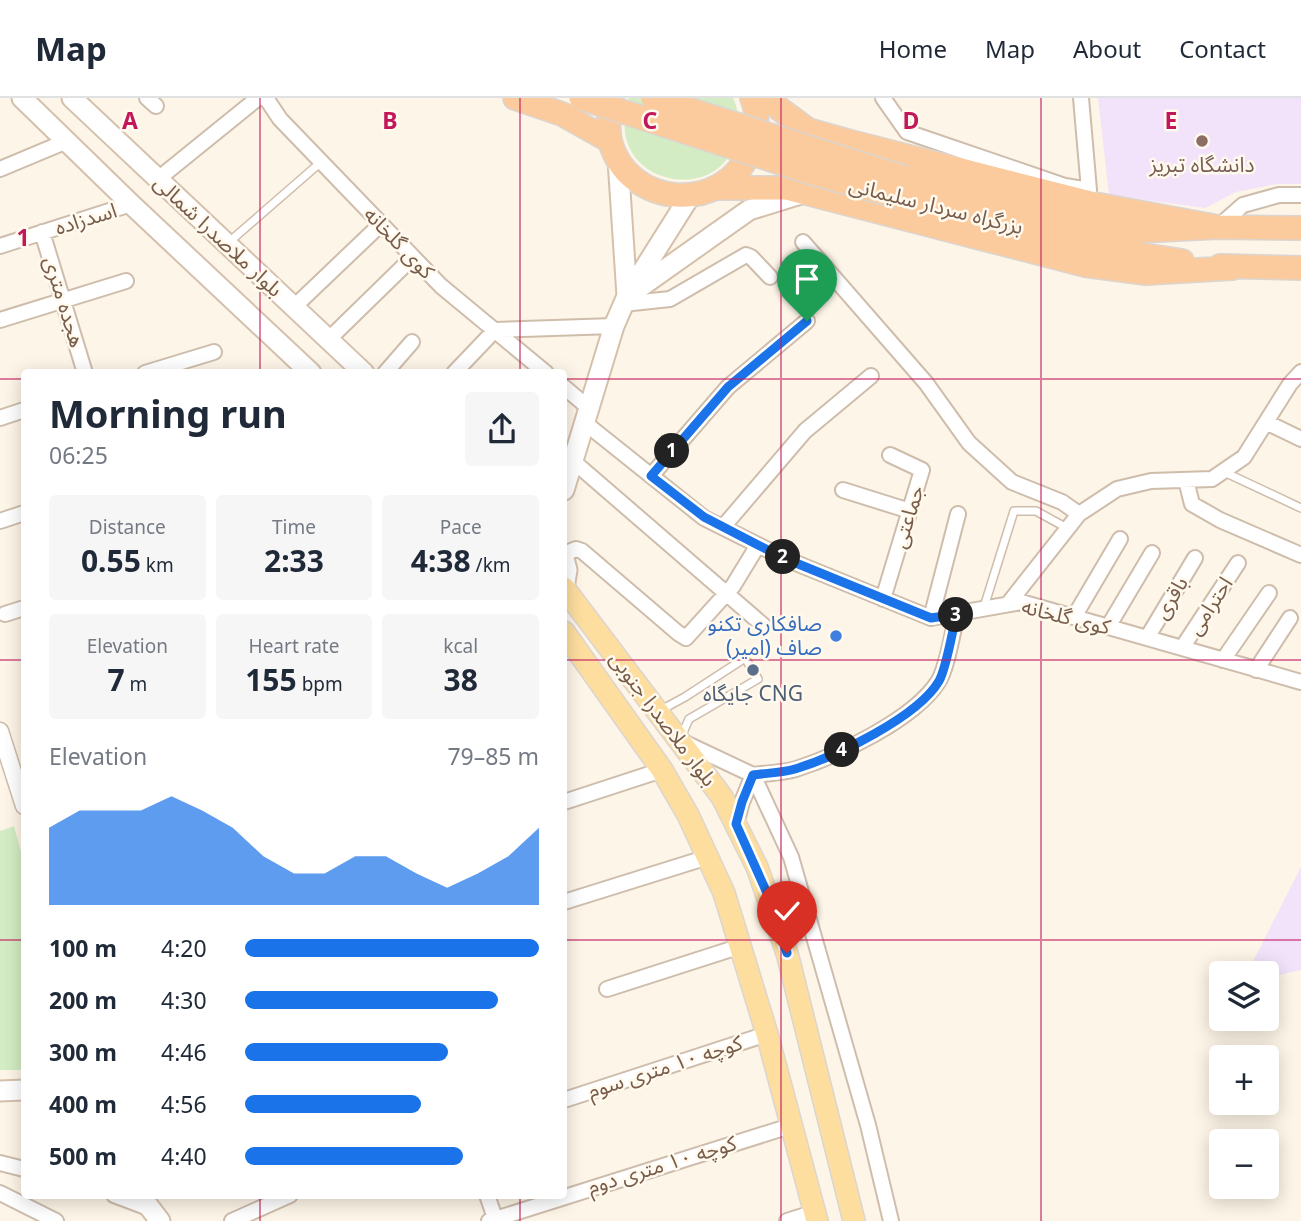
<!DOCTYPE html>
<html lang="en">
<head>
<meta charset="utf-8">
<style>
  :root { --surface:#fff; --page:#f6f6f7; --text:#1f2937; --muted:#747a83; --line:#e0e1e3; --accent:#1a73e8 }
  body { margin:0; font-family:"Noto Sans","Noto Sans Arabic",sans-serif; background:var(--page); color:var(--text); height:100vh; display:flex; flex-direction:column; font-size:26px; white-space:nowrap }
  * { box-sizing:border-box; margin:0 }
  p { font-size:23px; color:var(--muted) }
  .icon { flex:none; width:38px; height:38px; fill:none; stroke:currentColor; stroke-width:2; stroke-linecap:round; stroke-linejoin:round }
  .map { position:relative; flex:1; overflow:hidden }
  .side { position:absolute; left:21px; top:271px; width:546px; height:830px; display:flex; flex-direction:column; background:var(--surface); border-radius:7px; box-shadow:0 4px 18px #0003 }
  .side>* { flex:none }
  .fabs { position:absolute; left:1209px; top:863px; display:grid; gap:14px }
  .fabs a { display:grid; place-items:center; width:70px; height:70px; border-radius:7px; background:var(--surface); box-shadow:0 4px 18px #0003; font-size:35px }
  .pin { position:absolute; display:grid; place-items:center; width:60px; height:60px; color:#fff; margin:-72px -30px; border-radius:50% 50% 50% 0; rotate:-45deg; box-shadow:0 0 7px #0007 }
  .pin .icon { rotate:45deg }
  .km { position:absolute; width:35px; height:35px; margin:-18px; border-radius:50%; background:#222; color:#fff; font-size:19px; line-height:35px; text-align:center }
  .round { display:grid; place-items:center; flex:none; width:74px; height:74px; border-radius:7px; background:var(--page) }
  .overview { display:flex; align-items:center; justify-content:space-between; height:119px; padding:0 28px }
  h1 { font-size:38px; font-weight:700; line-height:52px }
  .metrics { display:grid; grid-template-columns:repeat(3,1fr); gap:10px; height:119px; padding:7px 28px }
  .metrics div { display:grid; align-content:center; border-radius:7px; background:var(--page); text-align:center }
  .metrics b { font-size:30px; font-weight:700 }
  .metrics small { font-size:19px; font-weight:400 }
  .metrics p { font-size:19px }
  .chart { height:196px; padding:14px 28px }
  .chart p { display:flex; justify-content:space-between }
  .chart svg { width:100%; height:126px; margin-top:7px; fill:var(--accent); opacity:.7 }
  ul { padding:0 28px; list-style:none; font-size:23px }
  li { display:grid; grid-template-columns:112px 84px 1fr; align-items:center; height:52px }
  li i { height:18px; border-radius:9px; background:var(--accent) }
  header { display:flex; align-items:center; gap:42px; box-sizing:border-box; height:98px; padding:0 35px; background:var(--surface); border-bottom:2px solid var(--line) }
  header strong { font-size:33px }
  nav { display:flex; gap:38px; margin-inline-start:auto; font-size:24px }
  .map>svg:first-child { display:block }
</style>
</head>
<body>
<header>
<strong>Map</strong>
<nav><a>Home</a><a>Map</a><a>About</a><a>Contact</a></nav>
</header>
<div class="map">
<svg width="1301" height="1123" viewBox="0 0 1301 1123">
  <rect width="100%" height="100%" fill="#fdf5e7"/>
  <path fill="#f2e3fa" d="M1098,0H1301V86H1277L1236,94L1205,110L1109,97Z
    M1301,769V872L1267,880V875H1247Z"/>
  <path fill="#d3ecc4" d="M629,0H733C739,12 739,24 737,37C725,111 599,89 629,0Z
    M14,728L24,765V972H0V733Z"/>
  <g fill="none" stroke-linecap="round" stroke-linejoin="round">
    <g stroke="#cfbdac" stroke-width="10">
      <path id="service" d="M229,144L321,64
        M1222,373L1301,410
        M984,509L1014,413H1036L1067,430
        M661,612L685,599L745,560L758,581L689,621L681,639"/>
    </g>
    <g stroke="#cfbdac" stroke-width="18">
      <path id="minor" d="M147,0L156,8
        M266,0L280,21L441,188L546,275
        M883,0L907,34L1065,88L1089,92L1081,0
        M0,71L67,43
        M158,81L258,0
        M1218,129L1243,107L1279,97H1301
        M42,134L85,275
        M803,144L926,285L969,345L1012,384L1062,404L1079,416
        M0,148L131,106
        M623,206L670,201L746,157L751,159L770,179
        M294,209L381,126
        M0,222L126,183
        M328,242L413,159
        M145,275L214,254
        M385,275L412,244
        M454,275L495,232L614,228
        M564,289L590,311
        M0,320L24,312
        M1266,324L1301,341
        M585,325L704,420L786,461L931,520L1021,504L1301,584
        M573,363L764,528
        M651,378L728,289L807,223
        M1186,382L1192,406L1220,422L1301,457
        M843,392L910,413
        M0,423L24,415
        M723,429L805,333L871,278
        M564,456L576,451L582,453L678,535L686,540L733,488L758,447
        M883,501L922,372L890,357
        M1008,506L1079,416L1117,391L1151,383L1212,381L1244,359L1290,286L1301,274
        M5,516L24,510
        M1074,519L1120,441
        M931,520L958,416
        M1108,529L1152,455
        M1147,540L1195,460
        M1182,550L1238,465
        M1223,562L1269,495
        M1256,572L1290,520
        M681,643L753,677L742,704L736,726
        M564,704L662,672
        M564,804L708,759
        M607,891L741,848
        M564,1002L767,936
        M0,1065L24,1071
        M0,1095L56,1123
        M114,1097L151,1111
        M487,1097L496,1123
        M232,1123L290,1097
        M489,1123L790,1028
        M787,1123L815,1114
        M891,1123L868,1027L791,759L753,677C767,675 783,675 796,671C839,657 913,622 938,584C947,571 953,532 957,516"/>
    </g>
    <g stroke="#cfbdac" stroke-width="19">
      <path id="tertiary" d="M0,633L24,708"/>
    </g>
    <g stroke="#d5c0ac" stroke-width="23">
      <path id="secondary" d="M22,0L131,106L311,275
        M72,0L364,275
        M618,62L627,198
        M636,192L749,112L804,95
        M564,392L614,228L627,198L690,98
        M564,461L567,472L564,490
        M0,993L24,992
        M140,1097L160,1123"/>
    </g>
    <g stroke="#dcd5d0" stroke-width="24">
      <path id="primary" d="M564,490L722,699L757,769L787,855L854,1123
        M564,534L662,672L688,717L724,795L767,936L817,1123"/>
    </g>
    <g stroke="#dcd5d0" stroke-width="26">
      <path id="trunk" d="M515,0L562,16L610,43
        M612,0C609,14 607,28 610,43C628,111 724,116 750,53C757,36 759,17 752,0
        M765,0L808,32L851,44L1094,106L1218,129
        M905,80L1121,132L1138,133L1218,129L1301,130
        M718,90H787L1085,167L1146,175L1232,170
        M899,99L1118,153L1182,163
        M1220,168L1301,170"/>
    </g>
    <use href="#service" stroke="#fff" stroke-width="7"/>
    <use href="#minor" stroke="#fff" stroke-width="14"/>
    <use href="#tertiary" stroke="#fff" stroke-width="16"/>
    <use href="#secondary" stroke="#fff" stroke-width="19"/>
    <use href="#primary" stroke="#fdde9e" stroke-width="21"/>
    <use href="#trunk" stroke="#fbcb9d" stroke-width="23"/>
    <g stroke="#dcd5d0" stroke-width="26" stroke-linecap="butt">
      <path id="trunk-bridge" d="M581,0L812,75L899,99
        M653,0L905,80"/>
    </g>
    <use href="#trunk-bridge" stroke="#fbcb9d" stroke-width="23"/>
  </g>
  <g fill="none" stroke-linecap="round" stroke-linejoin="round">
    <g stroke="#fff" stroke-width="14">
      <path id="route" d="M787,855L767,795L736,726L742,704L753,677C766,675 782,675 795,671C835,659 918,619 939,583C947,569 952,532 957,516L931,520L786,461L758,447L704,419L651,378L728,289L807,223"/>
    </g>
    <use href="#route" stroke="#1a73e8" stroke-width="9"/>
  </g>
  <path fill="none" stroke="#c2185b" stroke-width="2" stroke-opacity="0.55" d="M260,0V275M520,0V275M781,0V1123M1041,0V1123M0,281H24M564,281H1301M0,562H24M564,562H1301M0,842H24M564,842H1301M260,1097V1123M520,1097V1123"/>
  <circle fill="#8d6e63" stroke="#fff9ee" stroke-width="2.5" cx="1202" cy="43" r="7"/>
  <circle fill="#3f7fe0" stroke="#fff9ee" stroke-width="2.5" cx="836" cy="538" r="7"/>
  <circle fill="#5c6f8a" stroke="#fff9ee" stroke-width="2.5" cx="753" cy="572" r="7"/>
  <g text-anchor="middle" stroke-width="5" stroke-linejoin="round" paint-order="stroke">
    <g font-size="21" fill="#785e54" stroke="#fff9ee">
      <text x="1202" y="74">دانشگاه تبریز</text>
    </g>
    <g font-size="21" fill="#785c4a" stroke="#fff9ee">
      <text transform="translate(936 108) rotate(14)" y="7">بزرگراه سردار سلیمانی</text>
      <text transform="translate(86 121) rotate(-17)" y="7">اسدزاده</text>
      <text transform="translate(218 138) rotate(43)" y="7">بلوار ملاصدرا شمالی</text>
      <text transform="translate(399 145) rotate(46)" y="7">کوی گلخانه</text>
      <text transform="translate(64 204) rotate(73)" y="7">هجده متری</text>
      <text transform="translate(908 419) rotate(-73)" y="7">جماعتی</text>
      <text transform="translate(1171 500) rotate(-59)" y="7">باقری</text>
      <text transform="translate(1210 508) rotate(-57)" y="7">احترامی</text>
      <text transform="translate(1066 519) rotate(14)" y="7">کوی گلخانه</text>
      <text transform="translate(663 621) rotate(53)" y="7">بلوار ملاصدرا جنوبی</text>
      <text transform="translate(665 969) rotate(-18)" y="7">کوچه ۱۰ متری سوم</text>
      <text transform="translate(662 1067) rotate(-17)" y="7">کوچه ۱۰ متری دوم</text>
    </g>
    <g font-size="21" fill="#366cbe" stroke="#fff9ee" text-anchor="end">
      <text x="822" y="533">صافکاری تکنو<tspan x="822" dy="24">صاف (امیر)</tspan></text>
    </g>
    <g font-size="21" fill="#4e5e75" stroke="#fff9ee">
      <text x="753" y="603">جایگاه CNG</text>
    </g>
  </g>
  <g font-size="23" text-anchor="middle" font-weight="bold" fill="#c2185b" stroke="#fff9ee" stroke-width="5" stroke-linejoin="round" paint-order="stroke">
    <text x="130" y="31">A</text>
    <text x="390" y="31">B</text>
    <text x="650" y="31">C</text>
    <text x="911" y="31">D</text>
    <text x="1171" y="31">E</text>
    <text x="23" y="148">1</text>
  </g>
</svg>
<div class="fabs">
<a><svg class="icon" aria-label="layers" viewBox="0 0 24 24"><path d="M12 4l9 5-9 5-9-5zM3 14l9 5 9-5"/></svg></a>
<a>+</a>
<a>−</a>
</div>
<div class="pin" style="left:807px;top:223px;background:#1e9e55"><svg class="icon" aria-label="arrive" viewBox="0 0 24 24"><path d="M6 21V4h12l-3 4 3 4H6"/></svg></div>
<div class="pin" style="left:787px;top:855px;background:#d93025"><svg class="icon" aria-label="check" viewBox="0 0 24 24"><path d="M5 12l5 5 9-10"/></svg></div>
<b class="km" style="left:672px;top:353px">1</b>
<b class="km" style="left:783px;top:459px">2</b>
<b class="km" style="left:956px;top:517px">3</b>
<b class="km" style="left:842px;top:652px">4</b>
<section class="side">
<div class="overview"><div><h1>Morning run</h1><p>06:25</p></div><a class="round"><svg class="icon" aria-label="share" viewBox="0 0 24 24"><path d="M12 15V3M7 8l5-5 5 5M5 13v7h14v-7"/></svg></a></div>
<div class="metrics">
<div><p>Distance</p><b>0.55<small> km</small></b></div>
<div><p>Time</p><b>2:33</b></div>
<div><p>Pace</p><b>4:38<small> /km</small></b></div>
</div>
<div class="metrics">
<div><p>Elevation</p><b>7<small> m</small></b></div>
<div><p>Heart rate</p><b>155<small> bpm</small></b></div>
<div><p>kcal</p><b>38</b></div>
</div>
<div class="chart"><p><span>Elevation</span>79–85 m</p>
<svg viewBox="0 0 160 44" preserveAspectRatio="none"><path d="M0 44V17L10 11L20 11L30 11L40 6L50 11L60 17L70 27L80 33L90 33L100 27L110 27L120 33L130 38L140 33L150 27L160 17V44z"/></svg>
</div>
<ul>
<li><b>100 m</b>4:20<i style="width:100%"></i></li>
<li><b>200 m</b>4:30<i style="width:86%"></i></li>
<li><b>300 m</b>4:46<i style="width:69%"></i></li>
<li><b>400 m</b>4:56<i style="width:60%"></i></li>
<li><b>500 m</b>4:40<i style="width:74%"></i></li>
</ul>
</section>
</div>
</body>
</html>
